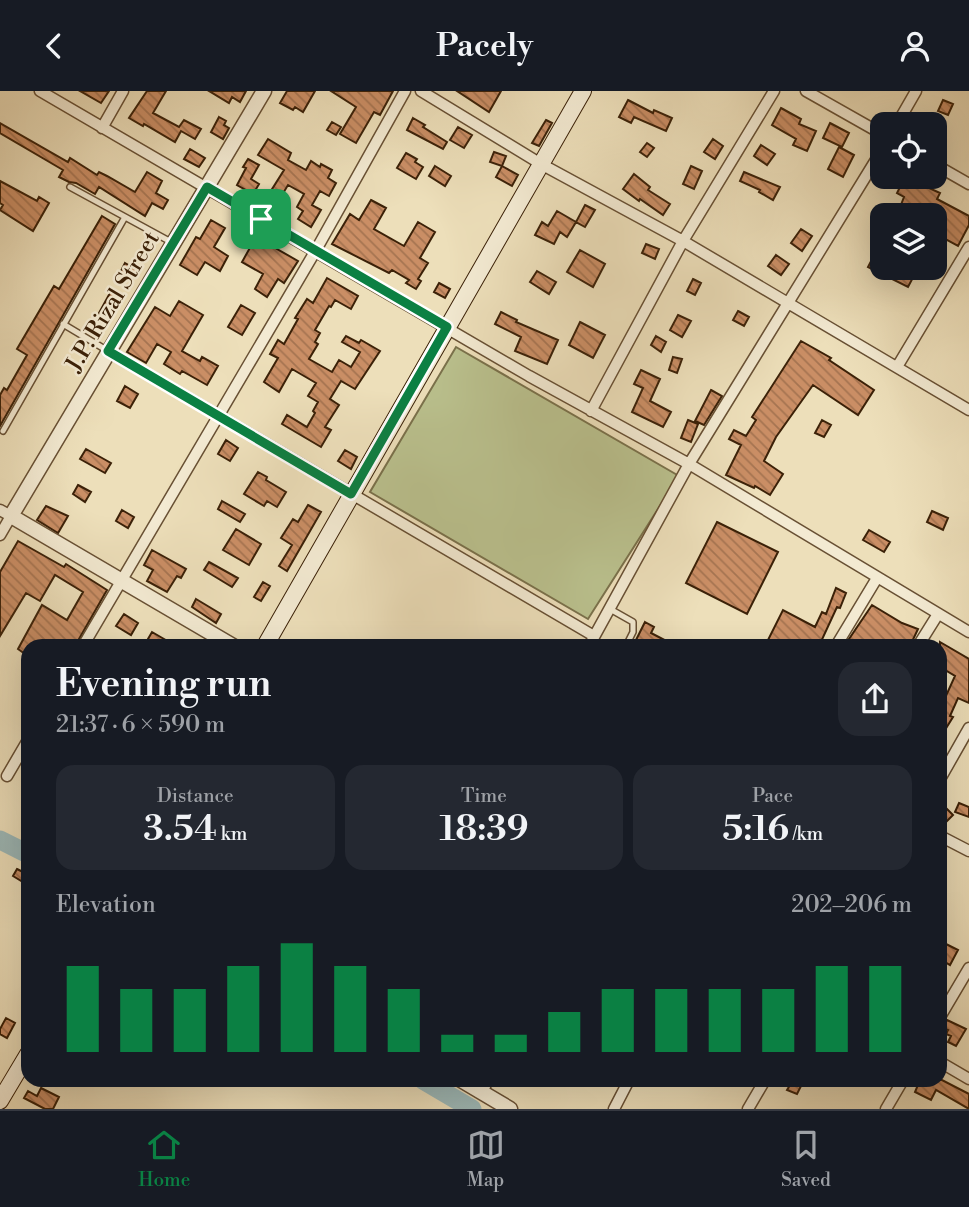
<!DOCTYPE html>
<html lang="en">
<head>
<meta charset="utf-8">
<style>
  :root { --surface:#171b24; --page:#242831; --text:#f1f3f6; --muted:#9ea1a6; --line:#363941; --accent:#0b8043 }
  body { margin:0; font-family:"Libre Bodoni",serif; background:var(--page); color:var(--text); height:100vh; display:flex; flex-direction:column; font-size:26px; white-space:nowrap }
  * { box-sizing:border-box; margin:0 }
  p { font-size:23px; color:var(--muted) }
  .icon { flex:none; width:38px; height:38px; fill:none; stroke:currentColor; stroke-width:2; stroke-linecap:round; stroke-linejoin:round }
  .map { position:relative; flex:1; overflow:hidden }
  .side { position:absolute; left:21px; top:548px; width:926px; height:448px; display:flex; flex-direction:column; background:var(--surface); border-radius:21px; box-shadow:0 7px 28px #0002 }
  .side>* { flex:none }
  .controls { position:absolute; left:870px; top:21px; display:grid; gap:14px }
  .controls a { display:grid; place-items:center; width:77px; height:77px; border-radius:14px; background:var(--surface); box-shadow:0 7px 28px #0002; font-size:35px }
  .pin { position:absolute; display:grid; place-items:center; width:60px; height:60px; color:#fff; margin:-30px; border-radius:14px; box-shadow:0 4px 10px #0006 }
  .round { display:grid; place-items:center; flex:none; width:74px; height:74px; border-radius:21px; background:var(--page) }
  .overview { display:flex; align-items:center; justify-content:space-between; height:119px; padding:0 35px }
  h1 { font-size:38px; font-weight:600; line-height:52px }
  .metrics { display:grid; grid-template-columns:repeat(3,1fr); gap:10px; height:119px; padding:7px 35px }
  .metrics div { display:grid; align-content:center; border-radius:18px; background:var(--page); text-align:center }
  .metrics b { font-size:35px; font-weight:600 }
  .metrics small { font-size:19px; font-weight:400 }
  .metrics p { font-size:19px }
  .chart { height:196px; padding:14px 35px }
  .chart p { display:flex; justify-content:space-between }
  .chart svg { width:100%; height:126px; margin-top:7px; stroke:var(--accent); stroke-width:6 }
  header { display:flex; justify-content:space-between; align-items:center; height:91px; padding:0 35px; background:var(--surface); font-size:32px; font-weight:600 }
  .menu { display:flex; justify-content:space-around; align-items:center; height:98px; border-top:2px solid var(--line); background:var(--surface); font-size:19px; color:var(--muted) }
  .menu a { display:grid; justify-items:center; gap:4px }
  .menu .current { color:var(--accent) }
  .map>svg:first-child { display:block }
</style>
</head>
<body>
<header><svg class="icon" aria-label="back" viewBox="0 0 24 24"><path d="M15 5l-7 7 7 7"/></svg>Pacely<svg class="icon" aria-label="person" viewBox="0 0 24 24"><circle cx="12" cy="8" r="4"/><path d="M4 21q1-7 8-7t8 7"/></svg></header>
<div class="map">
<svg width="969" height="1018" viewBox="0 0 969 1018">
  <defs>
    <pattern id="building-back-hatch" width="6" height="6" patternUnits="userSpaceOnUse" patternTransform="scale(1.75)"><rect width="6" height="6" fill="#ca8e65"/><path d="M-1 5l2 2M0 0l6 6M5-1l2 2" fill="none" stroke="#a57451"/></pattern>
  </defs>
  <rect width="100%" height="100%" fill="#eddfba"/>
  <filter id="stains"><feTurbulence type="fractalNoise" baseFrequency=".00286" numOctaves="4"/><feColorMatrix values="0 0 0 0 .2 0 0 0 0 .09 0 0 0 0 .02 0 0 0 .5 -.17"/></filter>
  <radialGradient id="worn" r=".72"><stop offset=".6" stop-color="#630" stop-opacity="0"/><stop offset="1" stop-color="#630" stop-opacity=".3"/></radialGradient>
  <path fill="#bac18e" stroke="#7a714b" stroke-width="2" d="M456,256L679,385L588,528L370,401Z"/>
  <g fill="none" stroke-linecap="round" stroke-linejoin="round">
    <path stroke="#9dbaba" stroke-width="19" d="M0,749L28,763
      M423,989L472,1018"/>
  </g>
  <path fill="url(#building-back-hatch)" stroke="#3b2108" stroke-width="2" d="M80,0H109L101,12Z
    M147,0H166L153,22L179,36L184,29L201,38L195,48L181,40L175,51L144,33L143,35L129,27Z
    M209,0H246L240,11L232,6L229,12Z
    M287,0H315L303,21L295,16L293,19L280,12Z
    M331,0H393L380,24L374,21L356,52L340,43L356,16Z
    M457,0H501L489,21Z
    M628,9L653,22L654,19L672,27L666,40L634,26L631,32L619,26Z
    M943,9L953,13L948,24L938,20Z
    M781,17L801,28L799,33L816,40L807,60L793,54L796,48L772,34Z
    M219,26L226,30L224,34L229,37L223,48L211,41Z
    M413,27L425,34L423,36L447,51L443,58L407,39Z
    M546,29L552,32L539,55L532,52Z
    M332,31L341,36L336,44L327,39Z
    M0,32L68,71L70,67L97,84L99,81L107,85L135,101L147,81L162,90L156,102L168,109L163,118L152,112L145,125L99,96L95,103L76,92L69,91L59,86L63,79L0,42Z
    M830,32L849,42L842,56L823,47Z
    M458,36L472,44L464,57L450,49Z
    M268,48L291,62L288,69L306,79L311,70L320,76L321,73L332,79L328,87L336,92L329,105L320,100L312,114L321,119L311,136L298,128L303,120L297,116L304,103L288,94L279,109L269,103L284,79L258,64Z
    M713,48L723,55L715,68L704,61Z
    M647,52L654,57L647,66L640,61Z
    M761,54L775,63L767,74L754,65Z
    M839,56L854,64L843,86L828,78Z
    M190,58L205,67L199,76L184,68Z
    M494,61L506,65L502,75L490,71Z
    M406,62L417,68L415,71L423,76L416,88L397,77Z
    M248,68L259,74L251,88L259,93L253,103L237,94L246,77L243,76Z
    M435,75L451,85L445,95L429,85Z
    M502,75L518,84L512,95L496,86Z
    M691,75L702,80L694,98L683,93Z
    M744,81L780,96L773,109L759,101L760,99L740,90Z
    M634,83L650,96L648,99L670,113L663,124L640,108L639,110L623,98Z
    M905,86L940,102L937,108L969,125V134L958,155L934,142V124H897L904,106L897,102Z
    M0,90L37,110L39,106L49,112L33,140L0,119L3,114L0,112Z
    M371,109L386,117L374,138L404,155L418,131L435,141L420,167L428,172L418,188L421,190L416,198L406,192L409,189L392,179L389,182L332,153L350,123L359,129Z
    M585,114L595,119L585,136L576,131Z
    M557,120L576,131L567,146L560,141L554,153L535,144L542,131L548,135Z
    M102,125L115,133L0,335V304L4,297L7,299L27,264L17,258L54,195L59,198Z
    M211,129L225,137L214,156L228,165L220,180L205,171L197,184L180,174L196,146L200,148Z
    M801,138L812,145L802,160L791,152Z
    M256,146L298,170L284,192L278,188L267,206L255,198L263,183L242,171Z
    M882,149V177H918L908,196L868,176Z
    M646,153L659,158L655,168L642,162Z
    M580,159L605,173L593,196L567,181Z
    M776,164L789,173L781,184L768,175Z
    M125,172L137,179L132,189L120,182Z
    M537,180L556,191L549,203L530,191Z
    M327,187L358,205L351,218L335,209L331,216L329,215L315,239L320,242L315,251L318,253L309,268L332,281L339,269L351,276L360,261L342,251L346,245L359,252L361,249L380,260L355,298L341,290L330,308L339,314L325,336L331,339L321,356L282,333L287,324L307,336L315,322L313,320L318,311L308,305L316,292L292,278L279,301L264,291L278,267L270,263L278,249L284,253L298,228L295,227L307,208L313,212Z
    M693,188L701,192L695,204L687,200Z
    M439,192L450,198L445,207L434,201Z
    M111,200L120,205L103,236L94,231Z
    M179,210L203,224L182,260L200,270L202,266L218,275L207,294L182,280L180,283L164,273L171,261L157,253L146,272L127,261L155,216L170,225Z
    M241,214L255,222L242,244L228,236Z
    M738,220L749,226L744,235L733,229Z
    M501,221L517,229L516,231L558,249L547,273L515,260L521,246L495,233Z
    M678,224L691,230L682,246L670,239Z
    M580,231L605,244L593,267L569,254Z
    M656,245L666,251L661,261L651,254Z
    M801,250L831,267L829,269L874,299L858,324L813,294L776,346L764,370L783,383L770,404L755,395L754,397L726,384L741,354L729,348L734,339L746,345L756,329L752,326Z
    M673,266L682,268L677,282L669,279Z
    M641,279L660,288L650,310L671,321L663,336L632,321L643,297L634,293Z
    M125,295L138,303L130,317L117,310Z
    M711,299L722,305L704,334L695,330Z
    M688,329L698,333L691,351L681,347Z
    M822,329L831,334L824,346L815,342Z
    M226,349L238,357L230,370L218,363Z
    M86,358L111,372L105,382L80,368Z
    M345,359L357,366L351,378L338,370Z
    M258,381L267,386L266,389L286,401L277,416L267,410L264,415L244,403Z
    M78,394L91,401L85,411L73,403Z
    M222,410L245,423L240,431L218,418Z
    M308,414L321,421L287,480L279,475L292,454L281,447L293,428L298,431Z
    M46,415L68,425L58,442L37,429Z
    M122,419L134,426L128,437L116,430Z
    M932,420L948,427L943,439L927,431Z
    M717,431L778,461L747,523L686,492Z
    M236,438L261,453L249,474L223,459Z
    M869,439L890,451L884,461L863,449Z
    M18,450L64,476L66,473L107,499L75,555H28L25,563L18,558L42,514L67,529L83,501L55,484L40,510L26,502L0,545V481Z
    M152,459L186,478L181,487L177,485L167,501L147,490L153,479L144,474Z
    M209,471L238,487L232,496L204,479Z
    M263,491L270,495L261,510L254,506Z
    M836,497L846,502L840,517L837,516L819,555H765L783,519L815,536L822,521L826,523Z
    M196,508L221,523L216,532L192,516Z
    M872,514L902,532L918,538L910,555H854L847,551Z
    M124,523L138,532L131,544L116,535Z
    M645,531L654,536L651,542L676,555H633Z
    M152,541L176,555H159L148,548Z
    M940,551L969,568V612L958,607L950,625L953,626L940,647V618L955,585L940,576Z
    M940,711L953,724L944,733L940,729Z
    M959,712L969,716V726L955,721Z
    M17,778L27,783L23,791L13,785Z
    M940,850L958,859L950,874L940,868Z
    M6,927L15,932L7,947L0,943V938Z
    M947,929L966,938L956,955L948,951L951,945L946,943L948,939L943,937Z
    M793,989L802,993L797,1003L787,999Z
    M920,989H942L969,1003V1018L936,999L931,1009L915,1001Z
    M41,997L59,1006L53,1018H45L24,1007L28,1000L37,1005Z"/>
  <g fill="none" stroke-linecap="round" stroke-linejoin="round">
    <g stroke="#685034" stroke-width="8">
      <path id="service" d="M70,96L171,151
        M63,233L108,260
        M3,340L125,126
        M610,518L633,531V541L626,555"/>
    </g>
    <g stroke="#685034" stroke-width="13">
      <path id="minor" d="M40,0L529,285L689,373L969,541
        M421,0L541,73L683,150L969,319
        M806,0L882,43
        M897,33L916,0
        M102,37L123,0
        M934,73L969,93
        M108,260L594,545
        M897,276L969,156
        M591,320L683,150L774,0
        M0,419L11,425L0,444
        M83,555L316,159L405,0
        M589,555L689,373L882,59
        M836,555L877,487
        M918,555L938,523
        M7,685L28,649
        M940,688L969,637
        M940,745L969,760
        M940,926L969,877
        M940,971L969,988
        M482,1001L488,989
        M614,1018L629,989
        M748,1018L765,989
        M886,1018L903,989"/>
    </g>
    <g stroke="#685034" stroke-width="17">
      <path id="tertiary" d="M233,555L11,425L264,0
        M461,989L510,1018"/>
    </g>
    <g stroke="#3b2108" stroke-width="18">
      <path id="secondary" d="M265,555L583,0
        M0,1010L28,963"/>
    </g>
    <use href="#service" stroke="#f3ead2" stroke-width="5"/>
    <use href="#minor" stroke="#f3ead2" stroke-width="10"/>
    <use href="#tertiary" stroke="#f3ead2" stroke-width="14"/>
    <use href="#secondary" stroke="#f3ead2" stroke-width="16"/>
  </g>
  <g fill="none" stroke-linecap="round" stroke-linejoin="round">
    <g stroke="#fff" stroke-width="14">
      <path id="route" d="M207,96L447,236L351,403L108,260Z"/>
    </g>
    <use href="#route" stroke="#0b8043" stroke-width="9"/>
  </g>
  <g text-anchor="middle" stroke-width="5" stroke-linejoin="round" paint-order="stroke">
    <g font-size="23" fill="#3b2108" stroke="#f3ead2">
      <text transform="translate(112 210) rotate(-59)" y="8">J.P. Rizal Street</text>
    </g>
  </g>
  <rect width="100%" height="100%" filter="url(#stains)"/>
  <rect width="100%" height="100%" fill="url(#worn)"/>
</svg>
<div class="controls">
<a><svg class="icon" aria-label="locate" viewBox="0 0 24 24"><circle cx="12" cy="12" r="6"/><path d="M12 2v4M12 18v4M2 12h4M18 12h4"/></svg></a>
<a><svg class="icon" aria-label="layers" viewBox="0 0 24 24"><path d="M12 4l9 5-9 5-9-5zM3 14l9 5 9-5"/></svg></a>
</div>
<div class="pin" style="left:261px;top:128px;background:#1e9e55"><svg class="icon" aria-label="arrive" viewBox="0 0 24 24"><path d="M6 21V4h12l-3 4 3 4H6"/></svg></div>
<section class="side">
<div class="overview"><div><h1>Evening run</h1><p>21:37 · 6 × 590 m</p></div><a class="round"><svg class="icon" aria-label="share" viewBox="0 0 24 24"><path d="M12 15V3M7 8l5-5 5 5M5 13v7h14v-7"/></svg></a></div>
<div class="metrics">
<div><p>Distance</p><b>3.54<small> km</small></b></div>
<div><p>Time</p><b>18:39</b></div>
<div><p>Pace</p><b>5:16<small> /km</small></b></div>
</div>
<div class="chart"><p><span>Elevation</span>202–206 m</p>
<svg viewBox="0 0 160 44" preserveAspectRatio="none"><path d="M5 44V14M15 44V22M25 44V22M35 44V14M45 44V6M55 44V14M65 44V22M75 44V38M85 44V38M95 44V30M105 44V22M115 44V22M125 44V22M135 44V22M145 44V14M155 44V14"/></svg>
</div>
</section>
</div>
<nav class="menu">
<a class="current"><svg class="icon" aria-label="home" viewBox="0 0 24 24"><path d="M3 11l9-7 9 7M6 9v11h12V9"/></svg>Home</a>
<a><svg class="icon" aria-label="map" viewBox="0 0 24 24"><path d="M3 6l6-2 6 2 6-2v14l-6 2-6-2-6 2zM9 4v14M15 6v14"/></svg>Map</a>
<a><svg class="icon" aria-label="saved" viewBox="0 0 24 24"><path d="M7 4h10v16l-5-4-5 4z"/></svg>Saved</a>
</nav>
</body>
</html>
